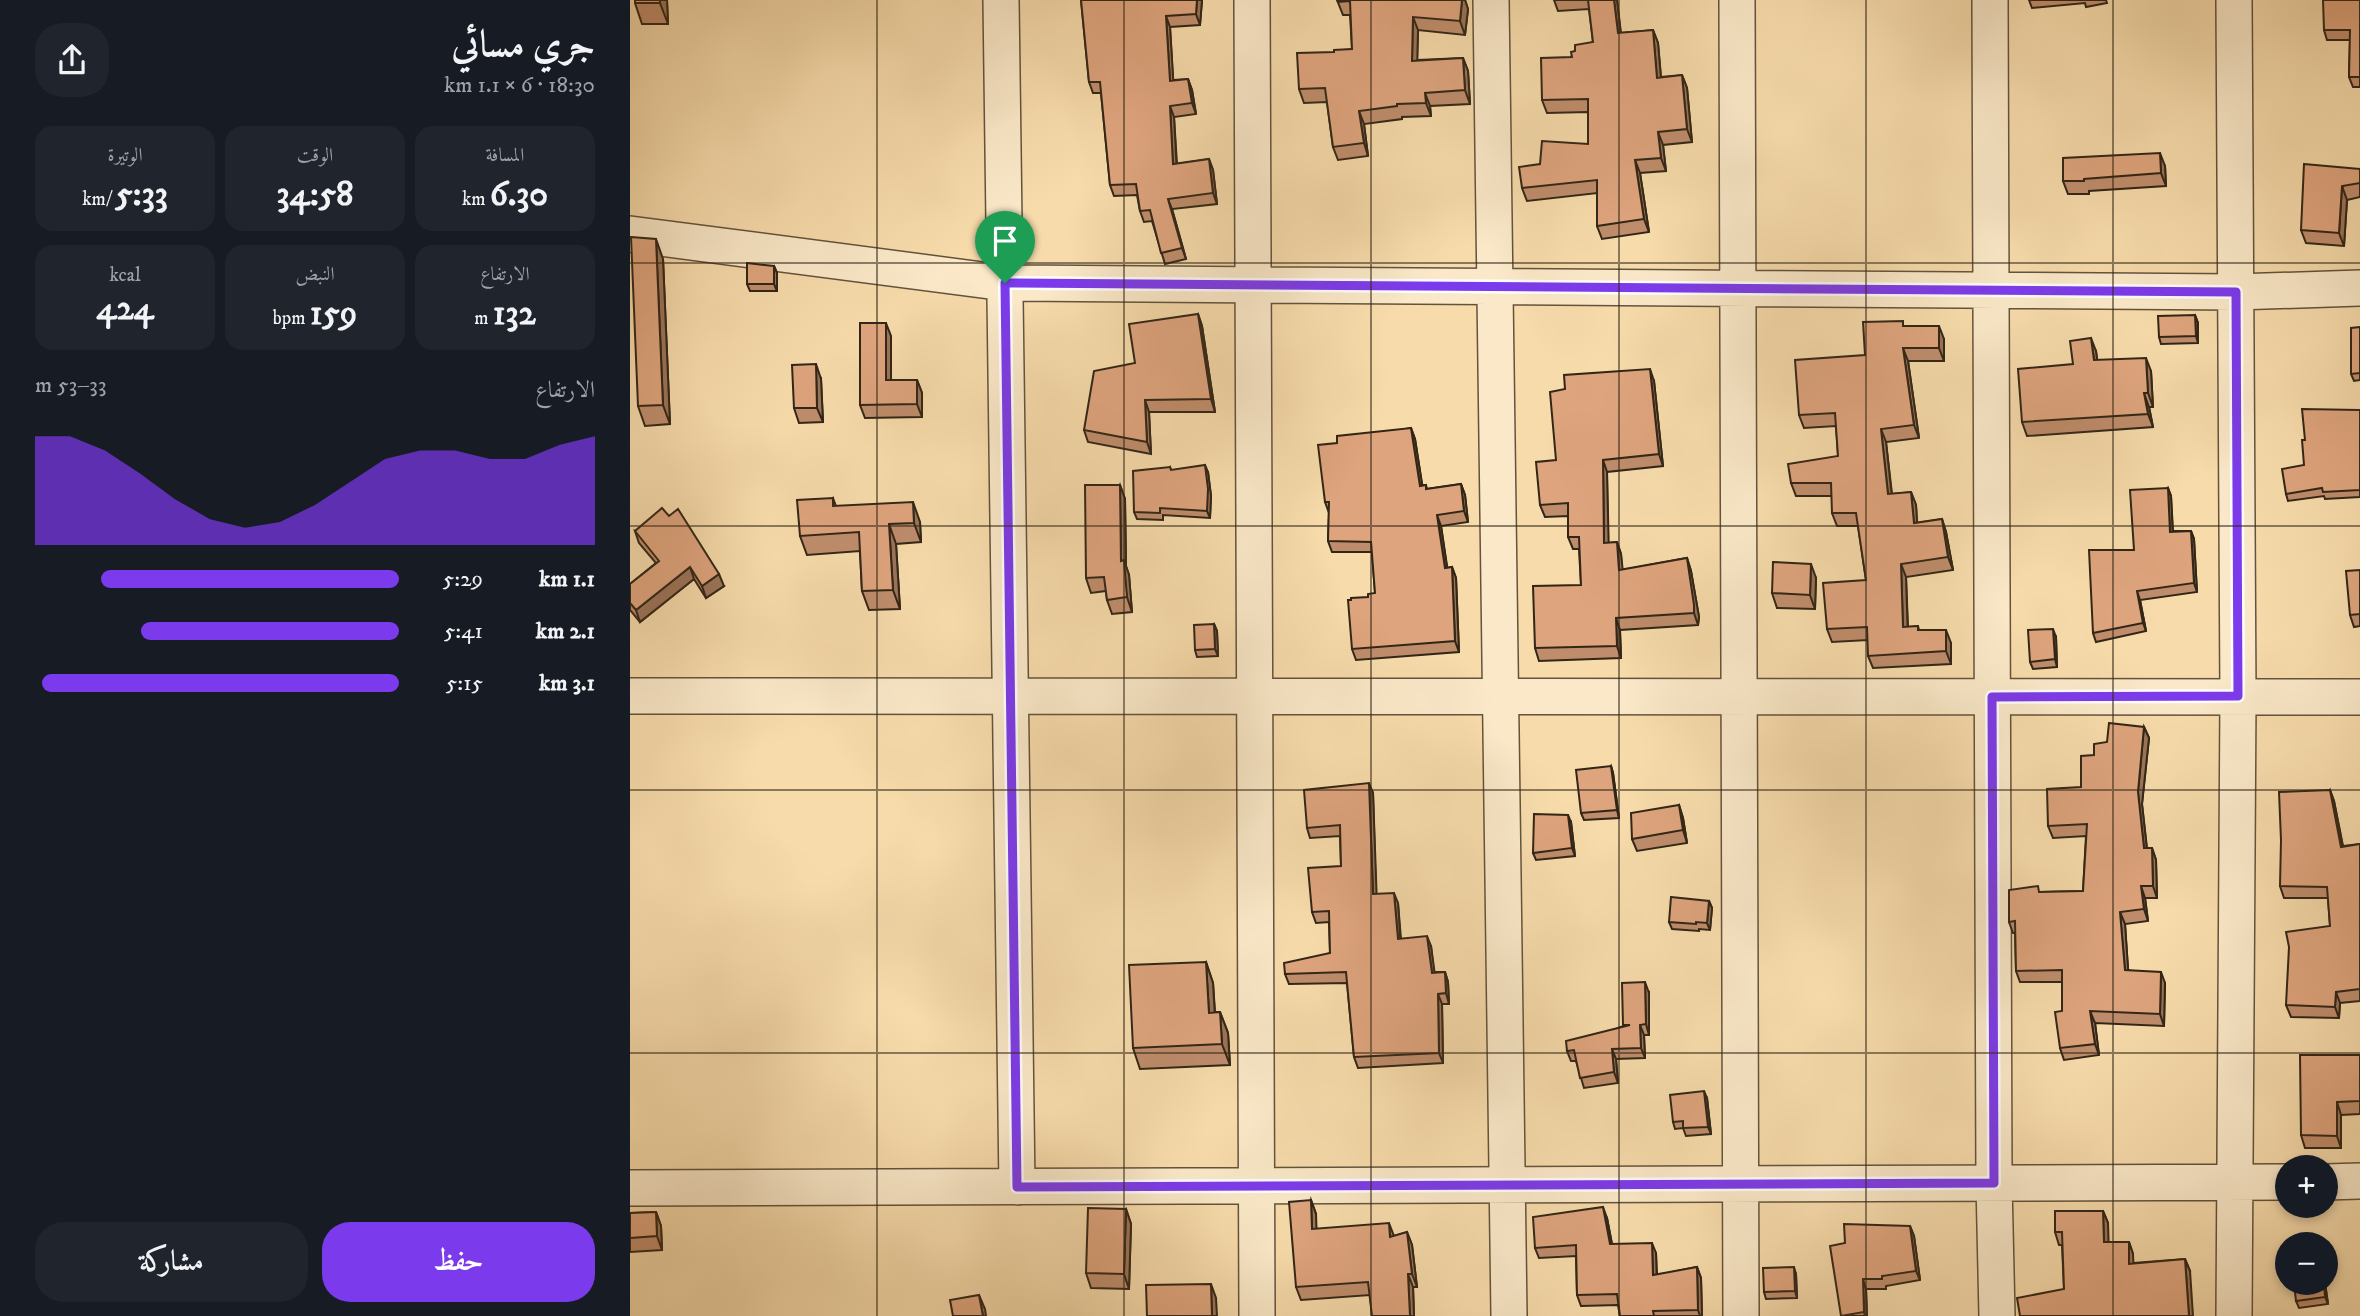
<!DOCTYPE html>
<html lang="ar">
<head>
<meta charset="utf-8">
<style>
  :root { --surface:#171b24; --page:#20242c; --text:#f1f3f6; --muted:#9ea1a6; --accent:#7c3aed }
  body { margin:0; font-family:"IM FELL DW Pica",Amiri,serif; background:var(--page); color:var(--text); direction:rtl; height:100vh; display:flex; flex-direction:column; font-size:26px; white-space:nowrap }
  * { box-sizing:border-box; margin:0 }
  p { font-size:23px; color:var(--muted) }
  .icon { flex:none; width:38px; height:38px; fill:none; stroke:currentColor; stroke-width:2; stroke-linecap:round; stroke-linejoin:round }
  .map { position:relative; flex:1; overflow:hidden; direction:ltr }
  .details { display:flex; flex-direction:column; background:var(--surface); width:630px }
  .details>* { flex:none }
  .tools { position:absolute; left:1645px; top:1155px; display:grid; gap:14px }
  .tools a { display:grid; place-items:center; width:63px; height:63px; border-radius:50%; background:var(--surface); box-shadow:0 4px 10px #0003; font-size:35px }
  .pin { position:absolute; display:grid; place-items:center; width:60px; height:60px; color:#fff; margin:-72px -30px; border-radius:50% 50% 50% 0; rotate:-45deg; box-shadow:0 0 7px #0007 }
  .pin .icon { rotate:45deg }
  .round { display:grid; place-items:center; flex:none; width:74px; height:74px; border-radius:28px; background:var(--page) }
  .overview { display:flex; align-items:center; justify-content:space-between; height:119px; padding:0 35px }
  h1 { font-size:38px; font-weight:700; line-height:52px }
  .metrics { display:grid; grid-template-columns:repeat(3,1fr); gap:10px; height:119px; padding:7px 35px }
  .metrics div { display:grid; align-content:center; border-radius:18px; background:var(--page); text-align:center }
  .metrics b { font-size:35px; font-weight:700 }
  .metrics small { font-size:19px; font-weight:400 }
  .metrics p { font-size:19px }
  .chart { height:196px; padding:14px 35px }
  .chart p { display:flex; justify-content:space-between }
  .chart svg { width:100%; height:126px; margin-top:7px; fill:var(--accent); opacity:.7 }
  .cta { display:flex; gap:14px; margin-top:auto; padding:14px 35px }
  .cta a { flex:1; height:80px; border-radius:28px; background:var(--accent); color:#fff; font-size:28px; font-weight:700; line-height:80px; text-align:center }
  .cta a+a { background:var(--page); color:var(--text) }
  ul { padding:0 35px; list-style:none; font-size:23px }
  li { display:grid; grid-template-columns:112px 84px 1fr; align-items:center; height:52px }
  li i { height:18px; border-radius:9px; background:var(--accent) }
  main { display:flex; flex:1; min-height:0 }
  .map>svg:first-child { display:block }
</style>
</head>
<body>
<main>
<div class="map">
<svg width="1730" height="1316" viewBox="0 0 1730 1316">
  <rect width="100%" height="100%" fill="#f7dbab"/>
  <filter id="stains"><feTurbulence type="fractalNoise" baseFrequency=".00286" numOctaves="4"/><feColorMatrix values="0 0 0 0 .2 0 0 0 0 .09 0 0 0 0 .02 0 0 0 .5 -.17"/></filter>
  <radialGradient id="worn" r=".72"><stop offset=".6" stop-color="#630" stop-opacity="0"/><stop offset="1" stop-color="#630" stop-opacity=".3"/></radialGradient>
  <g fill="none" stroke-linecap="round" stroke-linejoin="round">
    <g stroke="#63533c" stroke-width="38">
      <path id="minor" d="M371,0L387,1187
        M622,0L627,1316
        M861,0L879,1316
        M1107,0L1111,1316
        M1360,0L1364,1183L1367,1316
        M0,234L375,283L1606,292L1730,288
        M0,696L1730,697
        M1696,1182L1730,1181
        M0,1188L1657,1182
        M1604,1316L1608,697L1604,0"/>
    </g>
    <use href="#minor" stroke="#fae8c8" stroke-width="35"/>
  </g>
  <path fill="#bf8d6c" stroke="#322617" stroke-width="2" d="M5,0H37L38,24H12L5,3Z
    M451,0H572L570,25L540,27L543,80L558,79L562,90L566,114L544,117L547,164L579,159L583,170L587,204L542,209L556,259L535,264L522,221L514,222L510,211L507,195L484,196L480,185L471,93H463L459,82Z
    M707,0H835L838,9L835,35L788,30L787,60L833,58L838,71L840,104L800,106L801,116L772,117V119L734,124L738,156L708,160L703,147L697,102L674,103L669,89L704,52L722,49L720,15H713Z
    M924,0H987L991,33L1023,30L1028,43L1031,77L1052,75L1057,88L1062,142L1033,145L1036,171L1010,173L1019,232L972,239L967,226V193L897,201L892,188L910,164L958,144V112L917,113L912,100L945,51L963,42L959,9L928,11Z
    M1399,0H1476L1477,3L1456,7L1455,3L1402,8Z
    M1730,0V87H1723L1719,77L1720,40H1697L1694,30Z
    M1535,166L1536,186L1459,191V194H1438L1433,181Z
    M1730,169V197L1717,200L1714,246L1676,243L1671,230Z
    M33,259L40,424L15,426L8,406Z
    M144,266L147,273V291H120L117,284Z
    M568,314L572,326L585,412H519L521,454L458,442L454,430L505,363Z
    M1565,315L1568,323V343L1531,344L1529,337Z
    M1275,326L1314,339V361H1278L1289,438L1256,442L1262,494L1281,492L1286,505L1287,523L1312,519L1316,532L1323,570L1276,577L1278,627L1288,626L1289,630L1321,643V664L1243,668L1238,656V640L1202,642L1197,629L1236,580L1228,526H1207L1202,513V496H1166L1161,483L1208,456L1206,426L1174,428L1169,415L1235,355Z
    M1730,327V380L1724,381L1721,374Z
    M261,336V380H287L292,393V417L235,418L230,405Z
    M1466,351L1467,360L1521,371L1523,407H1519L1523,427L1397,436L1392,422L1443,364Z
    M191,379L193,422L169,423L164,408Z
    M1024,381L1033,466L977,472L978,543L987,542L991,554L992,570L1057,558L1061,571L1069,617L1068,625L990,630L991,658L909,661L905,648L951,585L949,549H943L938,537V516L915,517L910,505L926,460Z
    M1730,410V497L1695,499L1694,496L1658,501L1656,494L1674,465L1675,440Z
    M781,428L785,439L792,485H796L797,489L831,484L835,495L838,522L811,526L817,568L822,567L826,578L829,652L726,660L722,649L738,597L745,593L742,552H702L698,541L699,513L695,502L707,443Z
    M540,467L541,470L578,472L581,496L580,518L533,515V520L507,519L504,512Z
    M490,485L495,499L496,566L499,575L502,612L482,614L477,600L476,591L461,593L456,578Z
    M1538,488L1541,496L1543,531H1561L1564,539L1567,592L1510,600L1516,631L1466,642L1463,633L1504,550Z
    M203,498L206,506L290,522L291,542L266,544L270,609L239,610L232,591L230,551L177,555L170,536Z
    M5,531L94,586L76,598L64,579L10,622L0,610V584L26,563L9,543Z
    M1730,570V626L1724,627L1720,615Z
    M1186,578L1185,609L1147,608L1142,593Z
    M584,624L587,631L588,656L567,657L565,650Z
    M1426,637L1427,667L1403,669L1400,662Z
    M1514,727L1519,738L1512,804L1517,848H1522L1526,860L1527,898H1515L1518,921L1495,924L1498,970L1535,983L1534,1026L1465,1023L1469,1055L1434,1060L1430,1048L1432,1011V982H1390L1386,971L1385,933H1383L1379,922L1410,892L1453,891L1456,836L1423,838L1418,826L1451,787L1464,755L1477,742Z
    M981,766L983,773L989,818L954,820L951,813Z
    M1700,790L1704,801L1713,846L1730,844V1001L1710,1003L1709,1018L1661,1017L1656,1005L1700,926L1698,898H1654L1650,886Z
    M743,793L746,894L768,903L771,939L801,946L804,972H815L818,982L819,1004H812L813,1063L728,1068L724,1057L717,983L659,984L655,974L700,953L699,922L686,923L682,912L711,866L710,836L680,838L677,828Z
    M1049,805L1053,818L1057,843L1007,851L1002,839Z
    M941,822L945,856L906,860L903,853Z
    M1079,901L1082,908L1080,930L1069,929V931L1042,929L1039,922Z
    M576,962L583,983L585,1012H590L598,1033L600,1065L510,1069L503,1048Z
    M1019,993V1035H1014L1015,1058L986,1059L988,1083L954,1088L946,1061H941L937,1051L993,1026V1025Z
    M1730,1055V1114L1711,1115V1148H1675L1671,1135Z
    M1077,1098L1081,1134L1056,1136L1053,1128L1045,1129L1043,1122Z
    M681,1200L686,1214V1229L764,1236L777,1232L782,1245L787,1287H783L784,1316H742L740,1295L671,1300L666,1287Z
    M496,1209L501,1224L499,1289L461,1288L456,1273Z
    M1473,1211L1478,1223V1242H1499L1503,1254V1263L1555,1259L1560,1271L1434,1289L1432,1245H1429L1425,1232Z
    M26,1212L31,1226L32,1250L0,1252V1213Z
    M977,1218L982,1244L1026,1253L1027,1275L1067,1267L1071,1278L1072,1316H990L988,1305L951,1306L947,1295L946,1256L909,1258L905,1248Z
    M1280,1226L1284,1236L1290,1280L1256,1286V1289H1236L1237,1316H1211L1215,1243Z
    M1166,1274L1167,1298L1136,1299L1134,1292Z
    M1695,1283L1698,1304L1669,1308L1666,1301Z"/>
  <path fill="#9b7358" stroke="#322617" stroke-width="2" d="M30,0H37L38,24L30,3Z
    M567,0H572L570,25L566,14Z
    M832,0H835L838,9L835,35L830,21Z
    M984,0H987L992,46L988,33Z
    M536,16L540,27L544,92L540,81Z
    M783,17L788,30L787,74L782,61Z
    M1023,30L1028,43L1032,91L1027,78Z
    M833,58L838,71L840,104L835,90Z
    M1052,75L1057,88L1062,142L1057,129Z
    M558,79L562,90L566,114L562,103Z
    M795,93L800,106L801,116L796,103Z
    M540,106L544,117L547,175L543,164Z
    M729,111L734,124L738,156L734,143Z
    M1028,132L1033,145L1036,171L1031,158Z
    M1530,153L1535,166L1536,186L1531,173Z
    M579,159L583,170L587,204L583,193Z
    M1005,160L1010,173L1019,232L1014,219Z
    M1712,186L1717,200L1714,246L1709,233Z
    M538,199L542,209L556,259L552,248Z
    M26,239L33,259L40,424L33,405Z
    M144,266L147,273V291L144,284Z
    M568,314L572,326L585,412L581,399Z
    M1565,315L1568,323V343L1566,336Z
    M256,323L261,336V393L256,380Z
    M1309,326L1314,339V361L1309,348Z
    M1461,338L1466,351L1469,373L1464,360Z
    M1273,348L1278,361L1289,438L1284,425Z
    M1516,358L1521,371L1523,407L1518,393Z
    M186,364L191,379L193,422L187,408Z
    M1020,369L1024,381L1033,466L1029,454Z
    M287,380L292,393V417L287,404Z
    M1514,393L1519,407L1523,427L1518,414Z
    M515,400L519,412L521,454L517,442Z
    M781,428L785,439L794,496L790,486Z
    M1251,429L1256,442L1263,507L1258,494Z
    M973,460L977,472L979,556L974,543Z
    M575,465L578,472L581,496L580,518L577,511Z
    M831,484L835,495L838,522L834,511Z
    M490,485L495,499L496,566L499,575L502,612L497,597L491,561Z
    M1538,488L1541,496L1543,540L1540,532Z
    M1281,492L1286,505L1288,536L1284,523Z
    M283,502L290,522L291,542L284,523Z
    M807,515L811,526L819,579L815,568Z
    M1312,519L1316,532L1323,570L1318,557Z
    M259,524L266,544L270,609L263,590Z
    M1561,531L1564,539L1567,592L1564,583Z
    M987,542L991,554L994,582L989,570Z
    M1057,558L1061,571L1069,617L1068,625L1064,613Z
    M1181,564L1186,578L1185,609L1180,595Z
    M1271,564L1276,577L1278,640L1273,627Z
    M60,567L64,579L10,622L6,610Z
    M822,567L826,578L829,652L825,641Z
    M89,574L94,586L76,598L72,586Z
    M1507,591L1510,600L1516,631L1513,623Z
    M986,618L990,630L991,658L987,646Z
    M584,624L587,631L588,656L585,649Z
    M1423,629L1426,637L1427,667L1425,659Z
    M1316,630L1321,643V664L1316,651Z
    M1514,727L1519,738L1512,804L1518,860L1514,848L1508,792Z
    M981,766L983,773L989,818L987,810Z
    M739,783L743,793L747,905L743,894Z
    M1700,790L1704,801L1715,858L1711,847Z
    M1049,805L1053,818L1057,843L1053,830Z
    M938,815L941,822L945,856L942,848Z
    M1522,848L1526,860L1527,898L1523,886Z
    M1511,886L1515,898L1518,921L1514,909Z
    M764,893L768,903L771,950L768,939Z
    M1079,901L1082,908L1080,930L1077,923Z
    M1490,912L1495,924L1499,982L1495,970Z
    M797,936L801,946L806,983L802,973Z
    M576,962L583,983L586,1034L579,1013Z
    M815,972L818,982L819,1004L816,993Z
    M1531,972L1535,983L1534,1026L1530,1014Z
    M1015,982L1019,993V1035L1016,1024Z
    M1706,992L1710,1003L1709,1018L1705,1007Z
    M808,994L812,1004L813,1063L809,1053Z
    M1460,1011L1465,1023L1469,1055L1465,1044Z
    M590,1012L598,1033L600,1065L592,1044Z
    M1010,1025L1014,1035L1015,1058L1011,1048Z
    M982,1049L986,1059L988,1083L984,1072Z
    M1074,1091L1077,1098L1081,1134L1078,1127Z
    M1707,1102L1711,1115V1148L1707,1136Z
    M681,1200L686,1214L687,1242L682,1229Z
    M973,1207L977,1218L984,1255L980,1244Z
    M496,1209L501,1224L499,1289L494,1274Z
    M1473,1211L1478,1223L1479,1255L1474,1242Z
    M26,1212L31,1226L32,1250L27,1236Z
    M759,1223L764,1236L760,1237Z
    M1280,1226L1284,1236L1290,1280L1286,1271Z
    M777,1232L782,1245L787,1287L782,1274Z
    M1499,1242L1503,1254L1504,1276L1499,1264Z
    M1022,1243L1026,1253L1027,1286L1023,1275Z
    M1555,1259L1560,1271L1563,1316H1559Z
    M1067,1267L1071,1278L1072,1316H1070L1068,1310Z
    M1164,1267L1166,1274L1167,1298L1165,1291Z
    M778,1274L783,1287L784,1316H780Z
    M1233,1279L1236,1289L1237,1316H1235L1234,1312Z
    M1694,1283H1695L1698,1304L1695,1297Z
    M581,1284L586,1298L587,1316H582Z
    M349,1295L355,1309L356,1316H353Z"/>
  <path fill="#dea47d" stroke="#322617" stroke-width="2" d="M5,0H30V3H5Z
    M451,0H567L566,14L536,16L540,81L558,79L562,103L540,106L543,164L579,159L583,193L538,199L552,248L531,253L520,210L510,211L506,184L480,185L470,82H459Z
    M707,0H832L830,21L783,17L782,61L833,58L835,90L795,93L796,103L767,104V106L729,111L734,143L703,147L695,88L669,89L667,53L704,52V50L722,49L720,1L708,2Z
    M958,0H984L988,33L1023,30L1027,78L1052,75L1057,129L1028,132L1031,158L1005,160L1014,219L967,226V180L892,188L889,167L910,164L912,141L958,144V99L912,100L911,58L942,57L941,52L945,51V45L963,42Z
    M1693,0H1730V77H1719L1720,30H1694Z
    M1530,153L1531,173L1454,179V181H1433V158Z
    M1674,164L1730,169V183L1712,186L1709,233L1671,230Z
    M1,237L26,239L33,405L8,406Z
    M117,263L144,266V284H117Z
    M568,314L581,399L515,400L517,442L454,430L464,371L505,363L499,324Z
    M1565,315L1566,336L1529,337L1528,316Z
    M1273,321V326H1309V348H1273L1284,425L1251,429L1258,494L1281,492L1284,523L1312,519L1318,557L1271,564L1273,627L1288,626V630H1316V651L1238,656L1237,627L1197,629L1193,583L1236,580L1226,513H1202L1201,483H1161L1158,464L1208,456L1205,413L1169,415L1165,360L1235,355L1233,322Z
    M230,323H256V380H287V404L230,405Z
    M1730,327V373L1721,374V328Z
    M1461,338L1464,360L1516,358L1518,393H1514L1518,414L1392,422L1388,369L1443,364L1440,341Z
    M186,364L187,408H164L162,365Z
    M1020,369L1029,454L973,460L974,543L987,542L989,570L1057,558L1064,605V613L986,618L987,646L905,648L903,586L951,585L949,537H938V503L910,505L906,462L926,460L920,392L935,389L934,375Z
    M1672,409L1730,410V490L1693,492L1692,488L1656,494L1652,469L1674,465L1672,440H1675Z
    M781,428L790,486L796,485V489L831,484L834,511L807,515L815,568L822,567L825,641L722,649L718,600H721V598L738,597V594L745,593L741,542L698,541L699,502H695L688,445L707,443V436Z
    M575,465L578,489L577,511L530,508V513L504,512L503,471L540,467L541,470Z
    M455,485H490L491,561L494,560L497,597L477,600L474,577L456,578Z
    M1538,488L1540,532L1561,531L1564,583L1507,591L1513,623L1463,633L1459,550H1504L1500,490Z
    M203,498V506L283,502L284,523L259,524L263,590L232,591L229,532L170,536L167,500Z
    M32,508L39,516L48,509L89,574L72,586L60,567L6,610L0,603V584L29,561L5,531Z
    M1143,562L1181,564L1180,595L1142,593Z
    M1730,570V614L1720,615L1716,571Z
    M584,624L585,649L565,650L564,625Z
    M1423,629L1425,659L1400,662L1398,630Z
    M1479,723L1514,727L1508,792L1514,848H1522L1523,886H1511L1514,909L1490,912L1495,970L1531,972L1530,1014L1460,1011L1465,1044L1430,1048L1425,1012L1432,1011V970L1386,971L1385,921L1379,922V890L1408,886L1409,892L1453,891L1457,824L1418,826L1417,789L1451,787V756L1464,755V744L1477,742Z
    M981,766L987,810L951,813L946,770Z
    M739,783L743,894L764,893L768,939L797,936L802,973L815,972L816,993L808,994L809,1053L724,1057L716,972L655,974L654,963L700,953L699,911L682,912L678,868L711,866L710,825L677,828L674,790Z
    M1700,790L1711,847L1730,844V989L1706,992L1705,1007L1656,1005L1659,947L1656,932L1700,926L1697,887L1650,886L1651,840L1649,792Z
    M1049,805L1053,830L1002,839L1001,813Z
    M904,814L938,815L942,848L903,853Z
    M1041,897L1079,901L1077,923L1066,922V924L1039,922Z
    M576,962L579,1013L590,1012L592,1044L503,1048L499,965Z
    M1015,982L1016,1024L1010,1025L1011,1048L982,1049L984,1072L950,1078L944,1050L937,1051L936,1041L1000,1025H993L992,983Z
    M1670,1055H1730V1101L1707,1102V1136L1671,1135Z
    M1074,1091L1078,1127L1053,1128V1121L1043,1122L1040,1095Z
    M681,1200L682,1229L759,1223L760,1237L777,1232L782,1274H778L780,1316H742L738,1282L666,1287L659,1202Z
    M973,1207L980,1244L1022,1243L1023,1275L1067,1267L1068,1310L1023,1311L1024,1316H990L987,1294L947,1295L946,1245L905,1248L903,1217Z
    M458,1208L496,1209L494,1274L456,1273Z
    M1425,1211H1473L1474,1242H1499V1264L1555,1259L1559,1316H1390L1387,1298L1434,1289L1432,1232H1425Z
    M26,1212L27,1236L0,1238V1213Z
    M1214,1224L1280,1226L1286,1271L1252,1276V1279H1233L1234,1312L1211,1316L1200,1246L1215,1243Z
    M1164,1267L1165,1291L1134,1292L1133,1268Z
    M1664,1283H1694L1695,1297L1666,1301Z
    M581,1284L582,1316H517L516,1285Z
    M349,1295L353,1316H323L320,1300Z"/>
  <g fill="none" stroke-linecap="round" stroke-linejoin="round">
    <g stroke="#fff" stroke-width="14">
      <path id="route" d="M375,283L1606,292L1608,696L1362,697L1364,1183L387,1187Z"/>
    </g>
    <use href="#route" stroke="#7c3aed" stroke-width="9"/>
  </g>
  <path fill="none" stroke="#322617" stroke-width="2" stroke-opacity="0.55" d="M247,0V1316M494,0V1316M741,0V1316M989,0V1316M1236,0V1316M1483,0V1316M0,263H1730M0,526H1730M0,790H1730M0,1053H1730"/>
  <rect width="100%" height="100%" filter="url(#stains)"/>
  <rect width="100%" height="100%" fill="url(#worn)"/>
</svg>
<div class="tools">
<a>+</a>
<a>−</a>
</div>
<div class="pin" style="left:375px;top:283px;background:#1e9e55"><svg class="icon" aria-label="arrive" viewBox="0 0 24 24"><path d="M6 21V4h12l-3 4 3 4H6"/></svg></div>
</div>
<section class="details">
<div class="overview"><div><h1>جري مسائي</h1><p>18:30 · 6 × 1.1 km</p></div><a class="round"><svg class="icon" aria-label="share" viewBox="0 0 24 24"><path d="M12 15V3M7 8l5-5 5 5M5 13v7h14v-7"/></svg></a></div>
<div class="metrics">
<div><p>المسافة</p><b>6.30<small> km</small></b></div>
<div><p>الوقت</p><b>34:58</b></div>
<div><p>الوتيرة</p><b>5:33<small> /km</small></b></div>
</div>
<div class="metrics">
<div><p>الارتفاع</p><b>132<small> m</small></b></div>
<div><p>النبض</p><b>159<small> bpm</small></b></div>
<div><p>kcal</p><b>424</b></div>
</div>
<div class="chart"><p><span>الارتفاع</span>33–53 m</p>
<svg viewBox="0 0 160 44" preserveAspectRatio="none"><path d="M0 44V6L10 6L20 11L30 19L40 28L50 35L60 38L70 36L80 30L90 22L100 14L110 11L120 11L130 14L140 14L150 9L160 6V44z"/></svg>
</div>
<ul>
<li><b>1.1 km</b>5:29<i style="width:82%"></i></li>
<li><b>2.1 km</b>5:41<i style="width:71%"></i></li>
<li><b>3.1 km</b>5:15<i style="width:98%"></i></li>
</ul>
<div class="cta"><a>حفظ</a><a>مشاركة</a></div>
</section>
</main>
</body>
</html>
